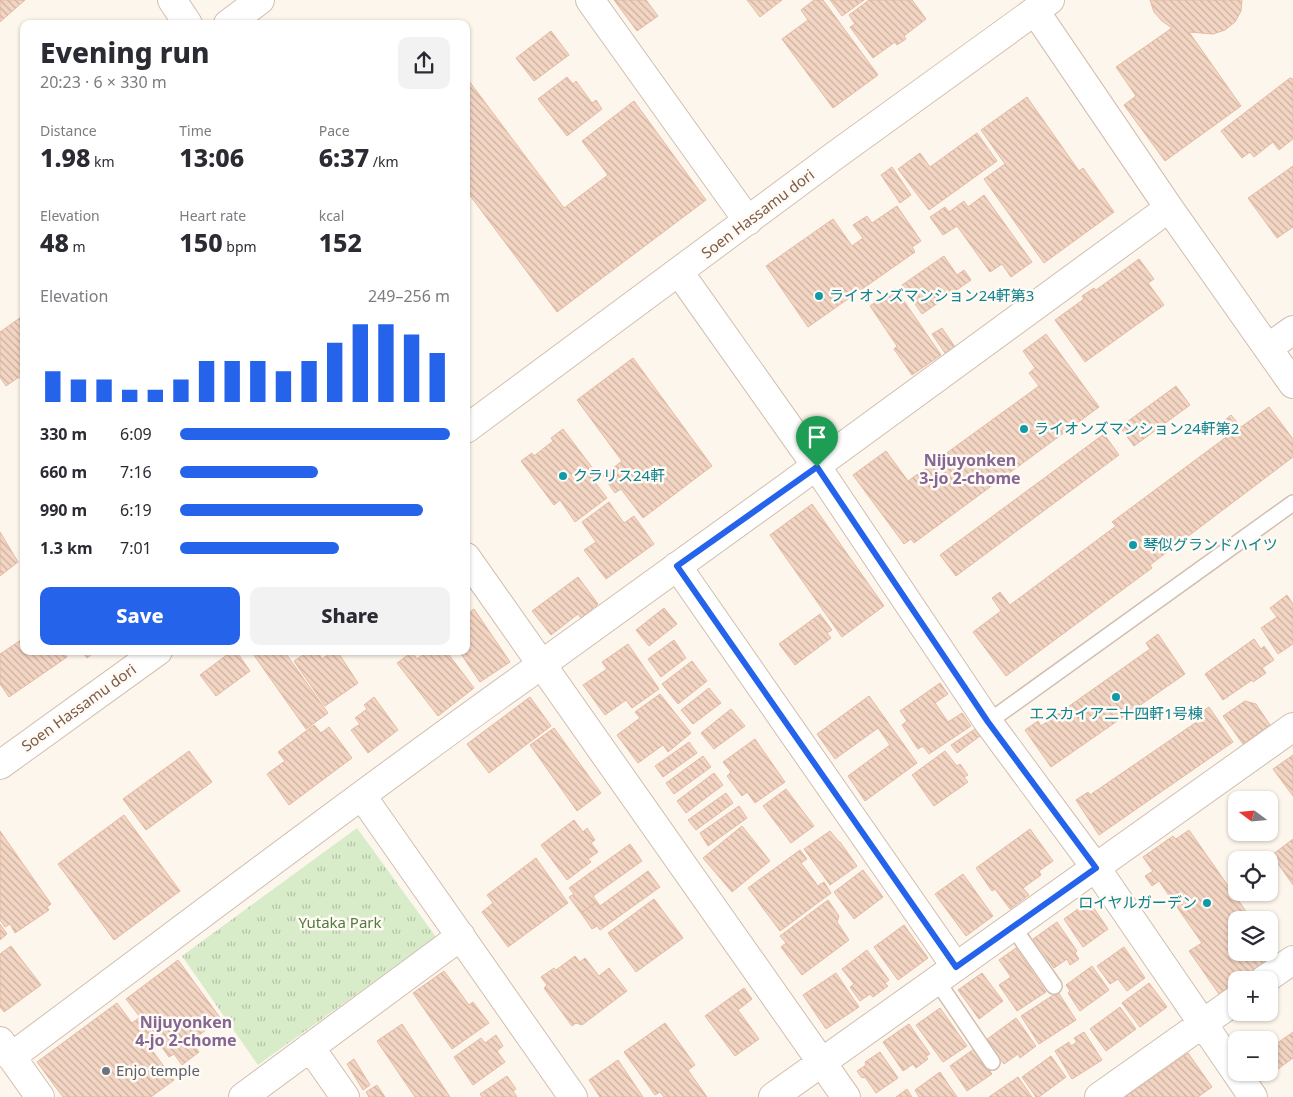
<!DOCTYPE html>
<html lang="en">
<head>
<meta charset="utf-8">
<style>
  :root { --surface:#fff; --page:#f2f2f3; --text:#2b2b33; --muted:#7c7c81; --accent:#2563eb }
  body { margin:0; font-family:"Noto Sans","Noto Sans JP",sans-serif; background:var(--page); color:var(--text); height:100vh; display:flex; flex-direction:column; font-size:19px; white-space:nowrap }
  * { box-sizing:border-box; margin:0 }
  p { font-size:16px; color:var(--muted) }
  .icon { flex:none; width:28px; height:28px; fill:none; stroke:currentColor; stroke-width:2; stroke-linecap:round; stroke-linejoin:round }
  .map { position:relative; flex:1; overflow:hidden }
  .side { position:absolute; left:20px; top:20px; width:450px; height:635px; display:flex; flex-direction:column; background:var(--surface); border-radius:10px; box-shadow:0 1px 4px #0004 }
  .side>* { flex:none }
  .needle { width:32px; rotate:286deg }
  .buttons { position:absolute; left:1228px; top:791px; display:grid; gap:10px }
  .buttons a { display:grid; place-items:center; width:50px; height:50px; border-radius:10px; background:var(--surface); box-shadow:0 1px 4px #0004; font-size:25px }
  .pin { position:absolute; display:grid; place-items:center; width:42px; height:42px; color:#fff; margin:-51px -21px; border-radius:50% 50% 50% 0; rotate:-45deg; box-shadow:0 0 5px #0007 }
  .pin .icon { rotate:45deg }
  .round { display:grid; place-items:center; flex:none; width:52px; height:52px; border-radius:10px; background:var(--page) }
  .summary { display:flex; align-items:center; justify-content:space-between; height:85px; padding:0 20px }
  h1 { font-size:28px; font-weight:800; line-height:38px }
  .stats { display:grid; grid-template-columns:repeat(3,1fr); gap:8px; height:85px; padding:5px 20px }
  .stats div { display:grid; align-content:center }
  .stats b { font-size:25px; font-weight:800 }
  .stats small { font-size:14px; font-weight:400 }
  .stats p { font-size:14px }
  .chart { height:140px; padding:10px 20px }
  .chart p { display:flex; justify-content:space-between }
  .chart svg { width:100%; height:90px; margin-top:5px; stroke:var(--accent); stroke-width:6 }
  .cta { display:flex; gap:10px; margin-top:auto; padding:10px 20px }
  .cta a { flex:1; height:58px; border-radius:10px; background:var(--accent); color:#fff; font-size:20px; font-weight:800; line-height:58px; text-align:center }
  .cta a+a { background:var(--page); color:var(--text) }
  ul { padding:0 20px; list-style:none; font-size:16px }
  li { display:grid; grid-template-columns:80px 60px 1fr; align-items:center; height:38px }
  li i { height:12px; border-radius:6px; background:var(--accent) }
  .map>svg:first-child { display:block }
</style>
</head>
<body>
<div class="map">
<svg width="1293" height="1097" viewBox="0 0 1293 1097">
  <defs>
    <pattern id="park-tufts" width="24" height="20" patternUnits="userSpaceOnUse" patternTransform="scale(1.25)"><rect width="24" height="20" fill="#d8ecc9"/><path d="M3 7l-1-3M5 7V3M7 7l1-3M15 17l-1-3M17 17v-4M19 17l1-3" fill="none" stroke="#b4c2a5"/></pattern>
    <pattern id="building-back-hatch" width="6" height="6" patternUnits="userSpaceOnUse" patternTransform="scale(1.25)"><rect width="6" height="6" fill="#f3d5c3"/><path d="M-1 5l2 2M0 0l6 6M5-1l2 2" fill="none" stroke="#cab0a1"/></pattern>
  </defs>
  <rect width="100%" height="100%" fill="#fdf6ec"/>
  <path fill="url(#park-tufts)" d="M357,828L436,937L258,1065L182,956Z"/>
  <path fill="url(#building-back-hatch)" stroke="#e6bba3" d="M0,0H25L0,22Z
    M614,0H646L658,16L637,31Z
    M747,0H782L760,17Z
    M814,0H823L878,75L833,108L782,39L808,20L801,10Z
    M830,0H864L842,16Z
    M869,0H912L926,19L904,36L906,39L897,45L895,42L873,58L850,27L855,24L849,15Z
    M1150,0H1242L1241,11L1235,22L1225,30L1213,34L1189,32L1241,106L1165,161L1124,105L1136,96L1116,67L1172,28L1162,21L1154,12Z
    M551,31L569,55L534,81L516,58Z
    M466,77L564,208L608,175L582,141L634,101L706,200L557,312L466,190Z
    M567,77L573,84L576,81L592,103L596,100L602,109L567,136L538,99Z
    M1290,78L1293,79V139L1279,150L1273,142L1254,157L1250,152L1242,158L1221,131Z
    M1027,97L1079,171L1083,168L1114,212L1044,263L984,179L1005,164L981,130Z
    M977,133L997,161L929,210L898,169L920,153L930,167Z
    M1293,166V227L1277,238L1248,198Z
    M892,167L911,195L900,203L881,175Z
    M984,195L1032,262L1011,277L1002,264L990,272L957,226L943,235L930,217L945,207L949,212L964,201L968,207Z
    M897,206L921,241L912,247L915,252L808,327L766,266L833,219L852,246L863,238L853,225L867,216L872,223Z
    M944,256L957,275L964,270L971,280L922,314L902,285Z
    M1139,259L1154,279L1148,283L1164,305L1085,362L1055,320L1084,299L1082,296L1094,288L1096,290Z
    M895,288L941,355L912,375L894,349L897,346L870,306Z
    M24,315V384L19,377L6,386L0,377V332Z
    M942,328L955,347L945,353L932,334Z
    M1046,334L1099,407L914,543L911,539L904,544L853,475L886,451L908,481L1039,386L1029,373L1035,368L1023,351Z
    M633,358L712,466L643,518L621,489L615,493L603,476L622,461L577,400Z
    M1176,386L1190,405L1134,446L1120,427Z
    M1269,407L1293,439V457L1150,565L1152,568L1006,676L973,632L1001,611L992,598L1000,592L1010,605L1116,526L1112,522L1233,432L1224,421L1231,415L1241,427Z
    M563,429L597,474L592,478L607,498L575,522L560,500L554,505L521,461L532,453L534,456L553,441L551,438Z
    M1104,434L1119,455L956,576L940,555Z
    M609,502L624,523L634,516L654,544L606,579L584,550L596,542L582,522Z
    M812,504L884,606L842,637L770,535Z
    M0,532L18,562L0,576Z
    M578,577L598,604L581,618L578,614L551,635L532,611Z
    M1287,595L1293,604V644L1278,654L1261,628L1277,617L1270,608Z
    M664,608L677,624L649,646L636,630Z
    M474,609L510,662L480,682L459,651H466V615Z
    M820,614L832,630L827,633L831,638L795,665L779,644Z
    M1158,634L1185,674L1051,767L1025,730L1038,721L1041,726L1150,649L1146,643Z
    M24,638V651H63L67,657L9,697L0,684V654Z
    M1254,639L1261,649L1264,646L1274,660L1262,668L1266,673L1253,682L1252,680L1223,700L1205,674Z
    M674,640L686,658L661,677L648,659Z
    M628,644L659,689L632,708L626,700L605,715L583,685L607,669L602,662Z
    M82,651H96L87,658Z
    M232,651H236L250,671L216,696L200,675Z
    M251,651H284L328,713L306,729Z
    M309,651H317L322,659L333,651H337L358,683L325,706L294,661Z
    M428,651H446L474,688L438,716L397,663L412,652L417,659Z
    M692,661L707,681L678,704L662,684Z
    M940,683L948,694L935,703L948,722L962,713L971,726L929,754L923,746L918,749L902,725L907,721L900,711Z
    M709,688L721,703L693,724L681,710Z
    M660,694L691,733L668,752L663,745L638,763L617,735L640,718L635,712Z
    M869,696L917,763L865,801L848,776L890,745L878,728L835,759L817,734Z
    M374,697L398,730L368,753L351,730L360,724L355,718L367,709L364,705Z
    M530,697L551,726L489,773L467,744Z
    M1245,701L1256,704L1270,725L1243,744L1223,716Z
    M1209,707L1233,742L1099,835L1076,800L1088,792L1090,795L1198,721L1195,716Z
    M731,709L745,726L714,749L701,733Z
    M314,725L321,733L329,727L352,758L289,805L267,774L285,761L278,752Z
    M554,728L601,793L577,811L530,745Z
    M975,729L980,736L957,753L951,745Z
    M755,739L785,782L755,803L747,792L742,796L727,776L731,772L723,762Z
    M689,742L697,753L663,777L655,766Z
    M189,751L212,782L146,830L123,799Z
    M945,751L957,766L960,764L968,775L964,777L968,782L934,806L912,775Z
    M1293,755V796L1273,769Z
    M703,756L711,767L674,794L666,783Z
    M714,773L723,785L686,813L677,801Z
    M786,789L814,826L791,843L763,806Z
    M726,793L733,803L696,830L688,820Z
    M739,806L747,818L708,846L700,833Z
    M124,815L180,891L114,940L58,864Z
    M574,820L583,832L587,828L595,840L591,843L598,852L588,859L591,862L567,880L541,845Z
    M742,826L770,861L732,892L703,858Z
    M1030,829L1053,861L1039,871L1041,875L1023,888L1029,895L1010,909L995,889L992,891L976,868Z
    M1189,830L1252,920H1236V952H1269V944L1276,954L1219,994L1189,951L1202,943L1159,881L1152,886L1145,876L1153,871L1143,857L1173,836L1176,839Z
    M0,831L51,904L47,907L49,910L15,933L10,924L5,927L0,920Z
    M830,831L839,842H840L857,866L830,885L804,849Z
    M1293,839V885L1272,855Z
    M630,844L642,861L593,896L597,902L581,913L569,897L574,894L569,888Z
    M800,850L807,859L801,863L818,886L824,882L831,893L780,931L748,888Z
    M536,858L568,903L508,947L482,912L493,903L487,895Z
    M863,870L883,897L854,919L834,892Z
    M648,871L660,887L600,930L597,926L592,929L581,913L597,902L600,906Z
    M963,874L993,916L966,936L935,894Z
    M654,899L683,938L636,972L608,933Z
    M828,900L839,916L837,922L849,940L802,975L781,947L786,943L780,936Z
    M1089,901L1108,929L1083,947L1064,919Z
    M1057,922L1077,951L1075,953L1079,959L1070,965L1067,959L1054,968L1033,939Z
    M0,924L7,934L0,940Z
    M904,925L928,958L898,980L874,947Z
    M11,946L41,985L4,1012L0,1007V954Z
    M1124,947L1145,978L1127,991L1118,979L1110,984L1097,966Z
    M1016,948L1046,992L1017,1011L999,985L1011,977L999,960Z
    M867,950L889,980L885,983L888,986L873,997L870,994L860,1001L850,987L854,984L842,969Z
    M575,956L580,962L585,958L599,976L609,968L627,991L582,1025L576,1023L572,1026L544,988L547,985L541,977L554,968L556,970Z
    M178,960L221,1019L191,1041L199,1052L182,1065L174,1054L169,1057L154,1036L146,1042L132,1023L140,1017L126,999Z
    M1092,966L1109,990L1080,1011L1068,993L1070,991L1066,985Z
    M444,971L469,1005L473,1002L489,1023L452,1049L413,993Z
    M836,973L859,1007L826,1029L803,995Z
    M982,973L1003,1001L979,1019L958,990Z
    M1149,983L1167,1007L1140,1027L1122,1003Z
    M744,988L752,999L738,1010L759,1039L735,1056L705,1016Z
    M1058,992L1076,1020L1039,1044L1021,1016Z
    M117,1003L174,1080L151,1097H63L37,1062Z
    M1120,1007L1136,1029L1106,1051L1090,1029Z
    M940,1008L967,1046L943,1062L916,1025Z
    M1016,1018L1036,1046L1020,1058L1018,1054L1004,1064L986,1040Z
    M665,1023L695,1065L688,1070L707,1097H664L660,1092L655,1095L624,1052Z
    M402,1024L450,1097H415L377,1041Z
    M909,1024L930,1054L926,1056L928,1059L916,1068L913,1064L903,1071L883,1042Z
    M1084,1032L1102,1060L1072,1079L1055,1051L1069,1042L1071,1046L1077,1042L1074,1038Z
    M1293,1032V1058L1267,1077L1264,1072H1269V1049Z
    M496,1035L503,1046L497,1051L505,1062L473,1085L454,1057L481,1038L485,1043Z
    M974,1049L992,1074L967,1091L950,1066Z
    M880,1052L898,1078L876,1093L865,1077L862,1078L857,1071L866,1065L865,1062Z
    M1188,1053L1212,1087L1198,1097H1125Z
    M1051,1056L1066,1077L1039,1097H1036L1022,1077Z
    M354,1059L370,1085L363,1090L347,1064Z
    M618,1060L643,1097H600L589,1080Z
    M940,1072L957,1097H919L915,1090Z
    M507,1076L516,1089L513,1091L517,1097H482L480,1094Z
    M1018,1077L1032,1097H989Z
    M377,1085L385,1097H369L366,1092Z
    M907,1089L912,1097H896Z"/>
  <g fill="none" stroke-linecap="round" stroke-linejoin="round">
    <g stroke="#d1beb0" stroke-width="18">
      <path id="lane" d="M988,722L1293,503
        M1013,927L1054,986
        M937,981L992,1062"/>
    </g>
    <g stroke="#d1beb0" stroke-width="30">
      <path id="street" d="M172,0L188,24
        M590,0L748,221
        M1035,11L1169,208L1293,384
        M228,24L260,0
        M679,272L817,467L988,722L1096,868L1236,1072
        M1268,348L1293,330
        M466,557L846,1097
        M677,566L956,967
        M362,796L573,1097
        M1264,980L1293,960
        M0,1041L40,1097
        M310,1047L345,1097
        M11,1057C183,929 353,799 527,675C742,521 956,364 1169,208
        M1236,1072L1253,1097
        M243,1097L461,936
        M773,1097L1293,727
        M1099,1097L1236,1000"/>
    </g>
    <g stroke="#d6c0b0" stroke-width="30">
      <path id="secondary" d="M466,429L837,154L1050,0
        M0,765L158,651"/>
    </g>
    <use href="#lane" stroke="#fff" stroke-width="15"/>
    <use href="#street" stroke="#fff" stroke-width="28"/>
    <use href="#secondary" stroke="#fff" stroke-width="28"/>
  </g>
  <g fill="none" stroke-linecap="round" stroke-linejoin="round">
    <g stroke="#fff" stroke-width="10">
      <path id="route" d="M817,467L988,722L1096,868L956,967L677,566Z"/>
    </g>
    <use href="#route" stroke="#2563eb" stroke-width="6"/>
  </g>
  <g fill="#0f9aa8" stroke="#fffaf3" stroke-width="2">
    <circle cx="819" cy="296" r="5"/>
    <circle cx="1024" cy="429" r="5"/>
    <circle cx="563" cy="476" r="5"/>
    <circle cx="1133" cy="545" r="5"/>
    <circle cx="1116" cy="697" r="5"/>
    <circle cx="1207" cy="903" r="5"/>
  </g>
  <circle fill="#6b7280" stroke="#fffaf3" stroke-width="2" cx="106" cy="1071" r="5"/>
  <g text-anchor="middle" stroke-width="5" stroke-linejoin="round" paint-order="stroke">
    <g font-size="15" fill="#7a5c4d" stroke="#fffaf3">
      <text transform="translate(758 214) rotate(-37)" y="5">Soen Hassamu dori</text>
      <text transform="translate(79 708) rotate(-36)" y="5">Soen Hassamu dori</text>
    </g>
    <g font-size="15" fill="#0d838f" stroke="#fffaf3" text-anchor="start">
      <text x="829" y="301">ライオンズマンション24軒第3</text>
      <text x="1034" y="434">ライオンズマンション24軒第2</text>
      <text x="573" y="481">クラリス24軒</text>
      <text x="1143" y="550">琴似グランドハイツ</text>
      <text x="1116" y="719" text-anchor="middle">エスカイア二十四軒1号棟</text>
      <text x="1197" y="908" text-anchor="end">ロイヤルガーデン</text>
    </g>
    <g font-size="15" fill="#537a41" stroke="#fffaf3">
      <text x="340" y="928">Yutaka Park</text>
    </g>
    <g font-size="15" fill="#5b616d" stroke="#fffaf3" text-anchor="start">
      <text x="116" y="1076">Enjo temple</text>
    </g>
    <g font-size="16" font-weight="bold" fill="#846695" stroke="#fffaf3">
      <text x="970" y="466">Nijuyonken<tspan x="970" dy="18">3-jo 2-chome</tspan></text>
      <text x="186" y="1028">Nijuyonken<tspan x="186" dy="18">4-jo 2-chome</tspan></text>
    </g>
  </g>
</svg>
<div class="buttons">
<a><svg class="needle" viewBox="-14 -14 28 28"><path d="M0-13l5 13h-10z" fill="#e53935"/><path d="M0 13l5-13h-10z" fill="#7c7c81"/></svg></a>
<a><svg class="icon" aria-label="locate" viewBox="0 0 24 24"><circle cx="12" cy="12" r="6"/><path d="M12 2v4M12 18v4M2 12h4M18 12h4"/></svg></a>
<a><svg class="icon" aria-label="layers" viewBox="0 0 24 24"><path d="M12 4l9 5-9 5-9-5zM3 14l9 5 9-5"/></svg></a>
<a>+</a>
<a>−</a>
</div>
<div class="pin" style="left:817px;top:467px;background:#1e9e55"><svg class="icon" aria-label="arrive" viewBox="0 0 24 24"><path d="M6 21V4h12l-3 4 3 4H6"/></svg></div>
<section class="side">
<div class="summary"><div><h1>Evening run</h1><p>20:23 · 6 × 330 m</p></div><a class="round"><svg class="icon" aria-label="share" viewBox="0 0 24 24"><path d="M12 15V3M7 8l5-5 5 5M5 13v7h14v-7"/></svg></a></div>
<div class="stats">
<div><p>Distance</p><b>1.98<small> km</small></b></div>
<div><p>Time</p><b>13:06</b></div>
<div><p>Pace</p><b>6:37<small> /km</small></b></div>
</div>
<div class="stats">
<div><p>Elevation</p><b>48<small> m</small></b></div>
<div><p>Heart rate</p><b>150<small> bpm</small></b></div>
<div><p>kcal</p><b>152</b></div>
</div>
<div class="chart"><p><span>Elevation</span>249–256 m</p>
<svg viewBox="0 0 160 44" preserveAspectRatio="none"><path d="M5 44V29M15 44V33M25 44V33M35 44V38M45 44V38M55 44V33M65 44V24M75 44V24M85 44V24M95 44V29M105 44V24M115 44V15M125 44V6M135 44V6M145 44V11M155 44V20"/></svg>
</div>
<ul>
<li><b>330 m</b>6:09<i style="width:100%"></i></li>
<li><b>660 m</b>7:16<i style="width:51%"></i></li>
<li><b>990 m</b>6:19<i style="width:90%"></i></li>
<li><b>1.3 km</b>7:01<i style="width:59%"></i></li>
</ul>
<div class="cta"><a>Save</a><a>Share</a></div>
</section>
</div>
</body>
</html>
